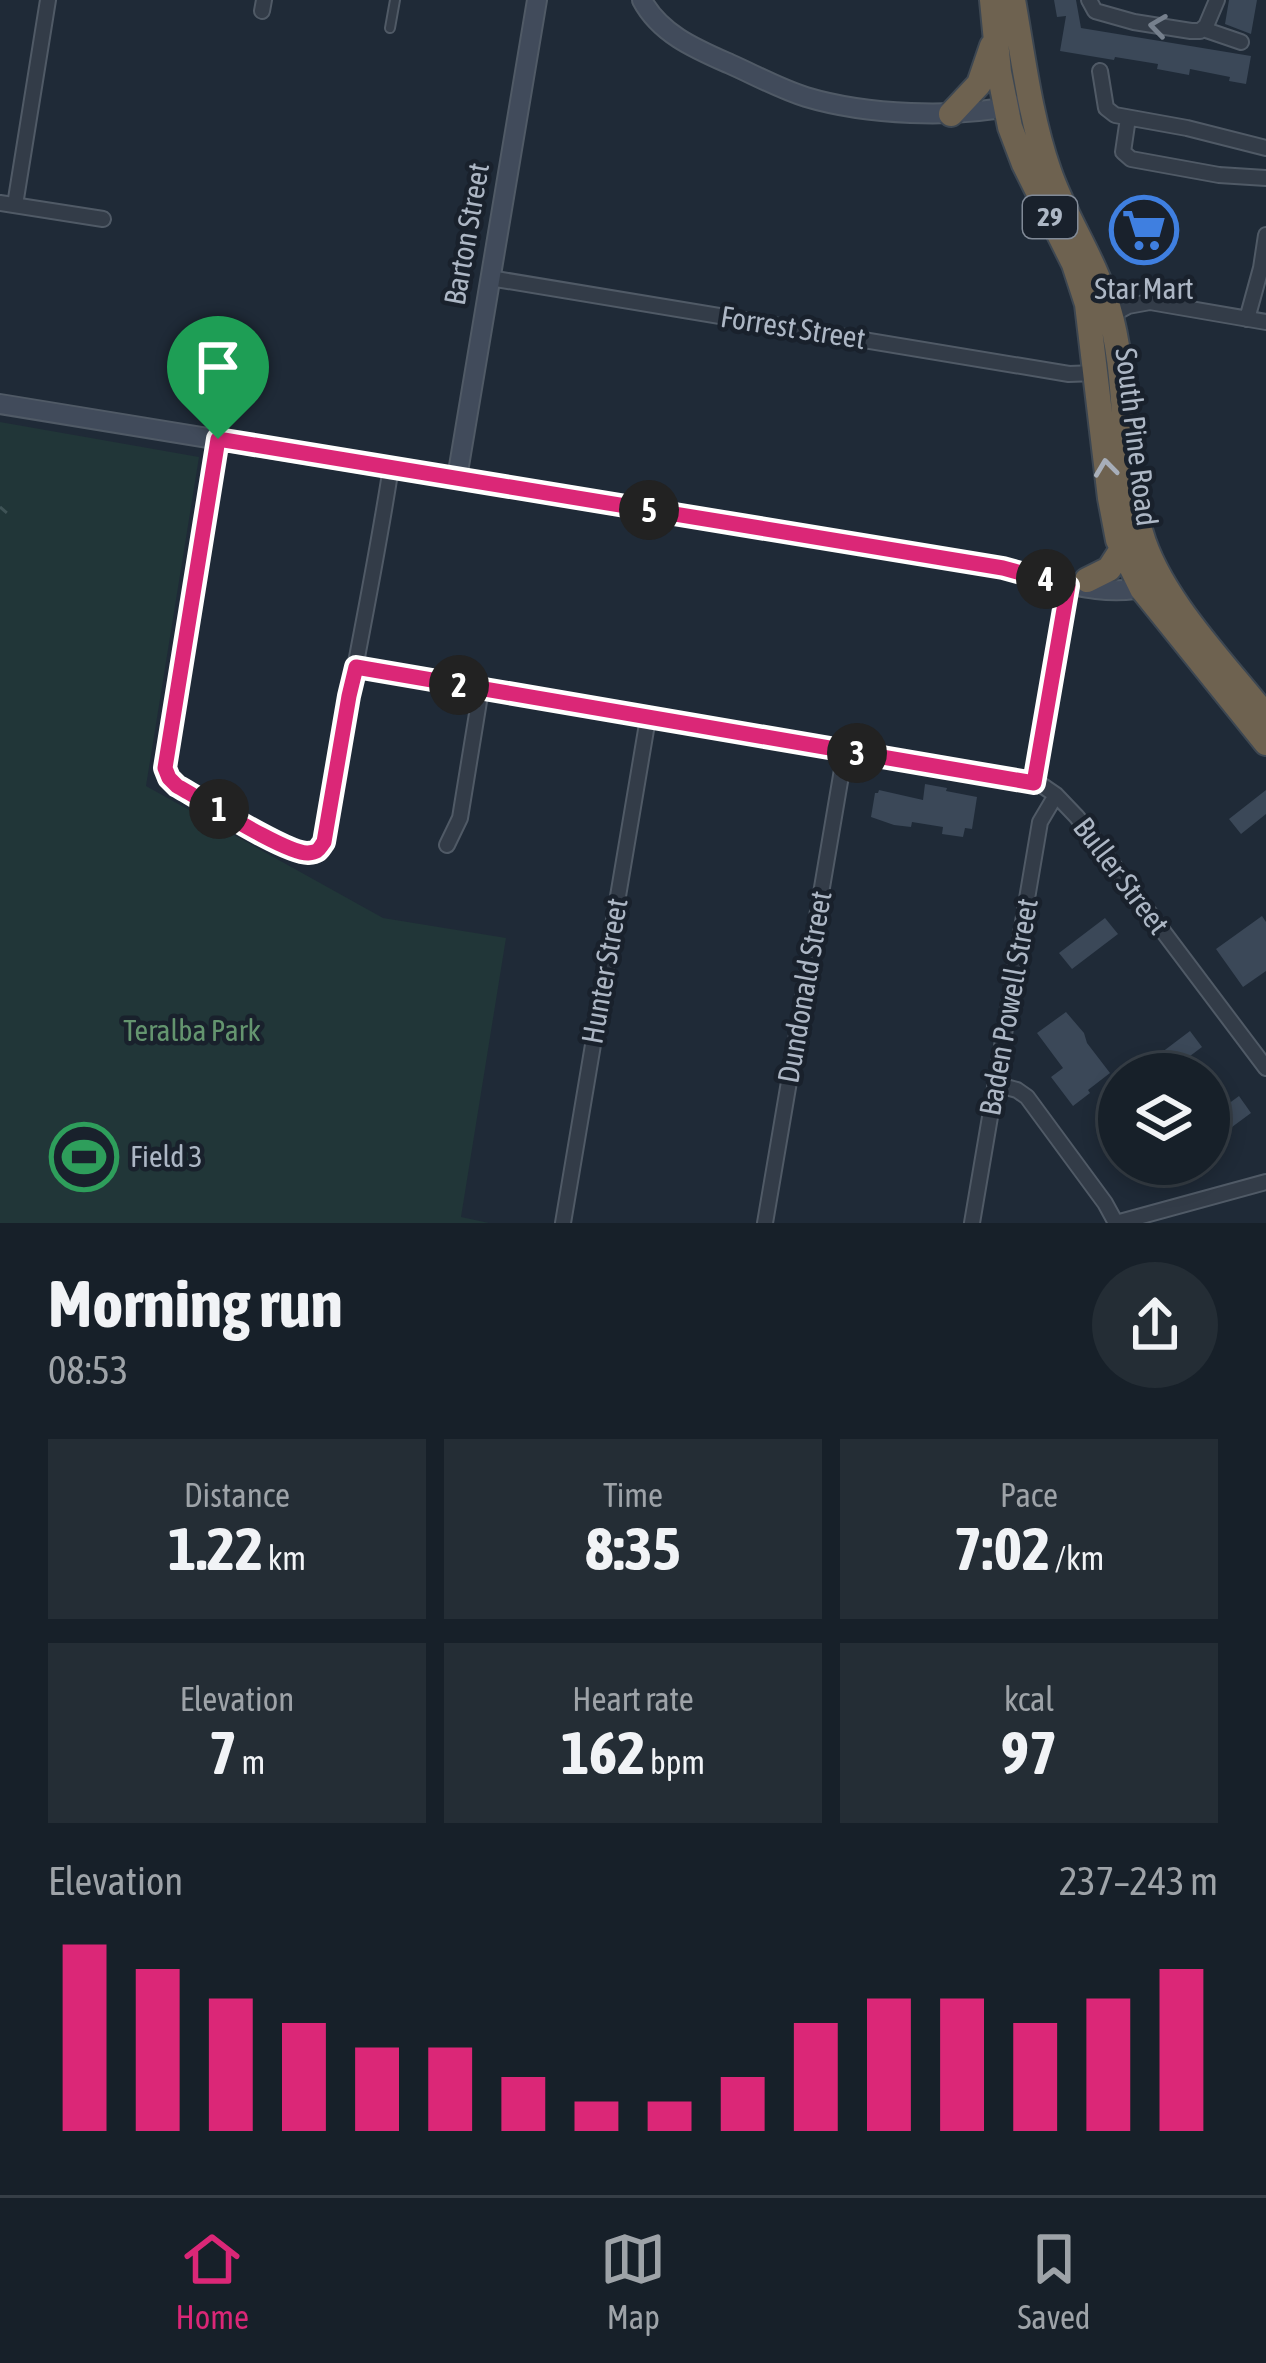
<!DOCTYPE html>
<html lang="en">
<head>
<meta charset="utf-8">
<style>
  :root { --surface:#172029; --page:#242d35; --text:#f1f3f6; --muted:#9ea3a8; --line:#363e46; --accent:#db2777 }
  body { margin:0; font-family:"Asap Condensed",sans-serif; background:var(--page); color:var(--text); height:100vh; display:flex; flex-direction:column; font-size:45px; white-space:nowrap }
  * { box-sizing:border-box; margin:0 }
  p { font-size:39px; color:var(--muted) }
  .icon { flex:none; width:66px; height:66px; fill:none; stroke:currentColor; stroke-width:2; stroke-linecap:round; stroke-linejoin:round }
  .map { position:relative; height:1223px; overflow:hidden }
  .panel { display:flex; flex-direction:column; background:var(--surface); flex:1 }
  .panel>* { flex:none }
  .fabs { position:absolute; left:1098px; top:1053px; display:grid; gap:24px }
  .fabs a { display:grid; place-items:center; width:132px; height:132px; border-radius:50%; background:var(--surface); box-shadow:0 6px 18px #0003,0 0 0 3px var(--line); font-size:60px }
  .pin { position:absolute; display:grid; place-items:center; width:102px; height:102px; color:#fff; margin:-123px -51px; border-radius:50% 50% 50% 0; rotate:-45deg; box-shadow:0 0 12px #0007 }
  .pin .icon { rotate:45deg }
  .km { position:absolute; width:60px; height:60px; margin:-30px; border-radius:50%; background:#222; color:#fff; font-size:33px; line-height:60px; text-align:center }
  .round { display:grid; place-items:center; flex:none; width:126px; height:126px; border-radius:63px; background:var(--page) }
  .head { display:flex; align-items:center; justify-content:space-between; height:204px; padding:0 48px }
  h1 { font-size:66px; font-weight:700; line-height:90px }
  .stats { display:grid; grid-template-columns:repeat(3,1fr); gap:18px; height:204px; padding:12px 48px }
  .stats div { display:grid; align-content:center; border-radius:0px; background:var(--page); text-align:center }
  .stats b { font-size:60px; font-weight:700 }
  .stats small { font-size:33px; font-weight:400 }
  .stats p { font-size:33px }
  .chart { height:336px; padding:24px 48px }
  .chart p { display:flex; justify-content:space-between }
  .chart svg { width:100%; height:216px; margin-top:12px; stroke:var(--accent); stroke-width:6 }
  .menu { display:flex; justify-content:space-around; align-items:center; height:168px; border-top:3px solid var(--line); background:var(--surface); font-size:33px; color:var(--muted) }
  .menu a { display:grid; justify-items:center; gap:6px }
  .menu .active { color:var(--accent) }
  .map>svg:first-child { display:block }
</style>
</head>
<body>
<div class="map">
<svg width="1266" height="1223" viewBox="0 0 1266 1223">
  <rect width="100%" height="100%" fill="#1f2a37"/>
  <path fill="#213638" d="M0,422L199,457L146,786L383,918L506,938L461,1217L489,1223H0Z"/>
  <path fill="#3b4858" d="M1054,0H1076L1081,28L1251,56L1246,84L1229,81L1230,77L1190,69L1189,75L1157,69L1158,64L1115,57L1114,60L1060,51L1066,16L1057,17Z
    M1229,0H1257L1251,34L1225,24Z
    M925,784L947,788L946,791L977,797L972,829L965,828L963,837L942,834L943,827L912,822L911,827L894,825L871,817L875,793H878L879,790L923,800Z
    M1266,790V814L1241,834L1229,819Z
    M1262,916L1266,922V971L1243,987L1216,949Z
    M1105,918L1118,934L1072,969L1059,953Z
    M1066,1012L1084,1033L1087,1043L1110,1073L1088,1090L1090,1093L1073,1106L1051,1077L1063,1068L1037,1033Z
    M1190,1031L1202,1047L1174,1068L1179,1074H1152L1145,1065Z
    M1239,1096L1251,1113L1209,1144V1118Z"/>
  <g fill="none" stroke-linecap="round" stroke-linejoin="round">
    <g stroke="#505a66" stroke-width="12">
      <path id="lane" d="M390,28L395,0"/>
    </g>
    <g stroke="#505a66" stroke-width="18">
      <path id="street" d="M1089,0L1095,11L1134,22L1191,31H1200L1206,26L1217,0
        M262,11L264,0
        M1203,29L1241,42
        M1100,71L1106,108L1115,115L1187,128L1266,148
        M1128,118L1123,152L1131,159L1219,175L1266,178
        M0,203L103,219
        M15,205L48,0
        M490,278L1069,374L1096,373
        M1106,318L1128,306L1150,302L1266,322
        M1247,319L1261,268L1266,235
        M218,439L165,768L169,778L177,786L287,848L306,853L318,851L325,837C344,713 372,591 391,467
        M356,667L1040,784L1056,795L1077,817L1266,1068
        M1034,783L1068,586
        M447,845L460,818L481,689
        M995,1084L1017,1090L1027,1097L1105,1203L1116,1223
        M563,1223L648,718
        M765,1223L845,752
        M972,1223L1040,822L1056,795
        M1116,1223L1266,1182"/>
    </g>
    <g stroke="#505a66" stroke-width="22">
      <path id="secondary" d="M642,0C660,34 696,49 730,64C755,75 780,89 806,97C866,115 955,119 1016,105
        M0,404L1002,568C1058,579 1096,599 1154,586
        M457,478L537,0"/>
    </g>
    <g stroke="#3d4752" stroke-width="28">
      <path id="highway" d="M992,0L999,72L1010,127L1024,164L1074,264L1087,304L1110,498L1118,540L1142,589L1266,743
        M1013,0C1023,56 1030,117 1049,171C1065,218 1094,258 1108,306C1130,379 1119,460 1141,533C1159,597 1224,663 1265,715
        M951,114L979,84L992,46
        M1087,580L1109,569L1122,549"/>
    </g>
    <path stroke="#3f5356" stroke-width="3" stroke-dasharray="9 9" stroke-linecap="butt" d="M0,507L7,513"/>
    <use href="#lane" stroke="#333c48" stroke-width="8"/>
    <use href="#street" stroke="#333c48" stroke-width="14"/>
    <use href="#secondary" stroke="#414b5b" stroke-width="18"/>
    <use href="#highway" stroke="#6e6250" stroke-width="24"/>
  </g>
  <defs><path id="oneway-chevron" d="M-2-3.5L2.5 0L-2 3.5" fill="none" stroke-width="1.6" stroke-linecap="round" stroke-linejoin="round" transform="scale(3)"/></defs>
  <use stroke="#76808d" href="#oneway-chevron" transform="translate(1158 26) rotate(-172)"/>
  <use stroke="#a7aeb9" href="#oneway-chevron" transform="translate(1106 468) rotate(-97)"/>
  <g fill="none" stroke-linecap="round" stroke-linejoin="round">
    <g stroke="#fff" stroke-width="24">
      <path id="route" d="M218,439L1003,568L1068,586L1034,783L356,667L349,696L324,842C318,850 319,852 308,853C286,854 201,799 177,786L169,778L165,768Z"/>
    </g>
    <use href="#route" stroke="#db2777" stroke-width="15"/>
  </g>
  <defs>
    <g id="supermarket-ring" transform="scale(3.45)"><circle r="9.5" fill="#19212c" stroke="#3f7fe0" stroke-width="1.5"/><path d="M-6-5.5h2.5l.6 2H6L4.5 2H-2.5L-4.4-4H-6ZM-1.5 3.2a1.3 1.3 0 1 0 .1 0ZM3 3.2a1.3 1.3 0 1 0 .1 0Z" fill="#3f7fe0"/></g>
    <g id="stadium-ring" transform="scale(3.45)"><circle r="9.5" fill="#19212c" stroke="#2e9e5b" stroke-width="1.5"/><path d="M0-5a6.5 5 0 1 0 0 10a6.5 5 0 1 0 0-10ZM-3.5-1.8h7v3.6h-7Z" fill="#2e9e5b"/></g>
  </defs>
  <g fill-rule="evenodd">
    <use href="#supermarket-ring" x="1144" y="230"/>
    <use href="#stadium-ring" x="84" y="1157"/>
  </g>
  <g text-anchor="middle" stroke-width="9" stroke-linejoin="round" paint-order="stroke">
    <rect fill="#19212c" stroke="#818a97" stroke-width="3" x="1023" y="196" width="54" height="42" rx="9"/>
    <g font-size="27" font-weight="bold" fill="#adb7c5">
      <text x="1050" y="226">29</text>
    </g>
    <g font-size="30" fill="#adb7c5" stroke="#19212c">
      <text transform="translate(467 234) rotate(-80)" y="10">Barton Street</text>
      <text transform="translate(793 328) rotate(9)" y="10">Forrest Street</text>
      <text transform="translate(1136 437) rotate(83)" y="10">South Pine Road</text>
      <text transform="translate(1121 876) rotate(53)" y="10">Buller Street</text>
      <text transform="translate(605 971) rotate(-80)" y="10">Hunter Street</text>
      <text transform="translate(805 987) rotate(-80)" y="10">Dundonald Street</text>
      <text transform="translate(1009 1007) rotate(-80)" y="10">Baden Powell Street</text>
    </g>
    <g font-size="30" fill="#adb7c5" stroke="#19212c">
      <text x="1144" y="299">Star Mart</text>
      <text x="130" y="1167" text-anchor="start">Field 3</text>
    </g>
    <g font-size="30" fill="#64956f" stroke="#19212c">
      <text x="192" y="1041">Teralba Park</text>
    </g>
  </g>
</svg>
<div class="fabs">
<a><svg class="icon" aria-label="layers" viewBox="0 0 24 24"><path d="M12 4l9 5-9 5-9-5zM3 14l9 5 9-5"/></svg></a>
</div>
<div class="pin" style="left:218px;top:439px;background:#1e9e55"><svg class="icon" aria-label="arrive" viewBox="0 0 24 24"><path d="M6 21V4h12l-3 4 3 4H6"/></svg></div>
<b class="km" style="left:219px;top:809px">1</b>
<b class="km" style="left:459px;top:685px">2</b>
<b class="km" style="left:857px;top:753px">3</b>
<b class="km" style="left:1046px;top:579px">4</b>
<b class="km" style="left:649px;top:510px">5</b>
</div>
<section class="panel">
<div class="head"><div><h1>Morning run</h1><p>08:53</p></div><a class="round"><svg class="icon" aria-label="share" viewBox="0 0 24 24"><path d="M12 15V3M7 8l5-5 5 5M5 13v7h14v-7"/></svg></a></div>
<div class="stats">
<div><p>Distance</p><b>1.22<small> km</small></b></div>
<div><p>Time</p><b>8:35</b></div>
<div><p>Pace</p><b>7:02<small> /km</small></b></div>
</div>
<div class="stats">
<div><p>Elevation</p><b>7<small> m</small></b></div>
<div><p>Heart rate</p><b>162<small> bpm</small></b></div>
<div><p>kcal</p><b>97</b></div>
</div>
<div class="chart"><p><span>Elevation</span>237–243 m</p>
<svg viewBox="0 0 160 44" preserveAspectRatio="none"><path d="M5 44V6M15 44V11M25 44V17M35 44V22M45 44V27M55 44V27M65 44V33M75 44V38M85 44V38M95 44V33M105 44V22M115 44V17M125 44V17M135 44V22M145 44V17M155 44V11"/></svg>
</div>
</section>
<nav class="menu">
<a class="active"><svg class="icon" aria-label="home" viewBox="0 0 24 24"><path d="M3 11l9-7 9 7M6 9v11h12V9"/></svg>Home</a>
<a><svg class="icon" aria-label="map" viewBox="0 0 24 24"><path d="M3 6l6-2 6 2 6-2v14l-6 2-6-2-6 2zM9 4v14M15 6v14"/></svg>Map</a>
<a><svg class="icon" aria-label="saved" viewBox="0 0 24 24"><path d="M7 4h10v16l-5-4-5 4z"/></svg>Saved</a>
</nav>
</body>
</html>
